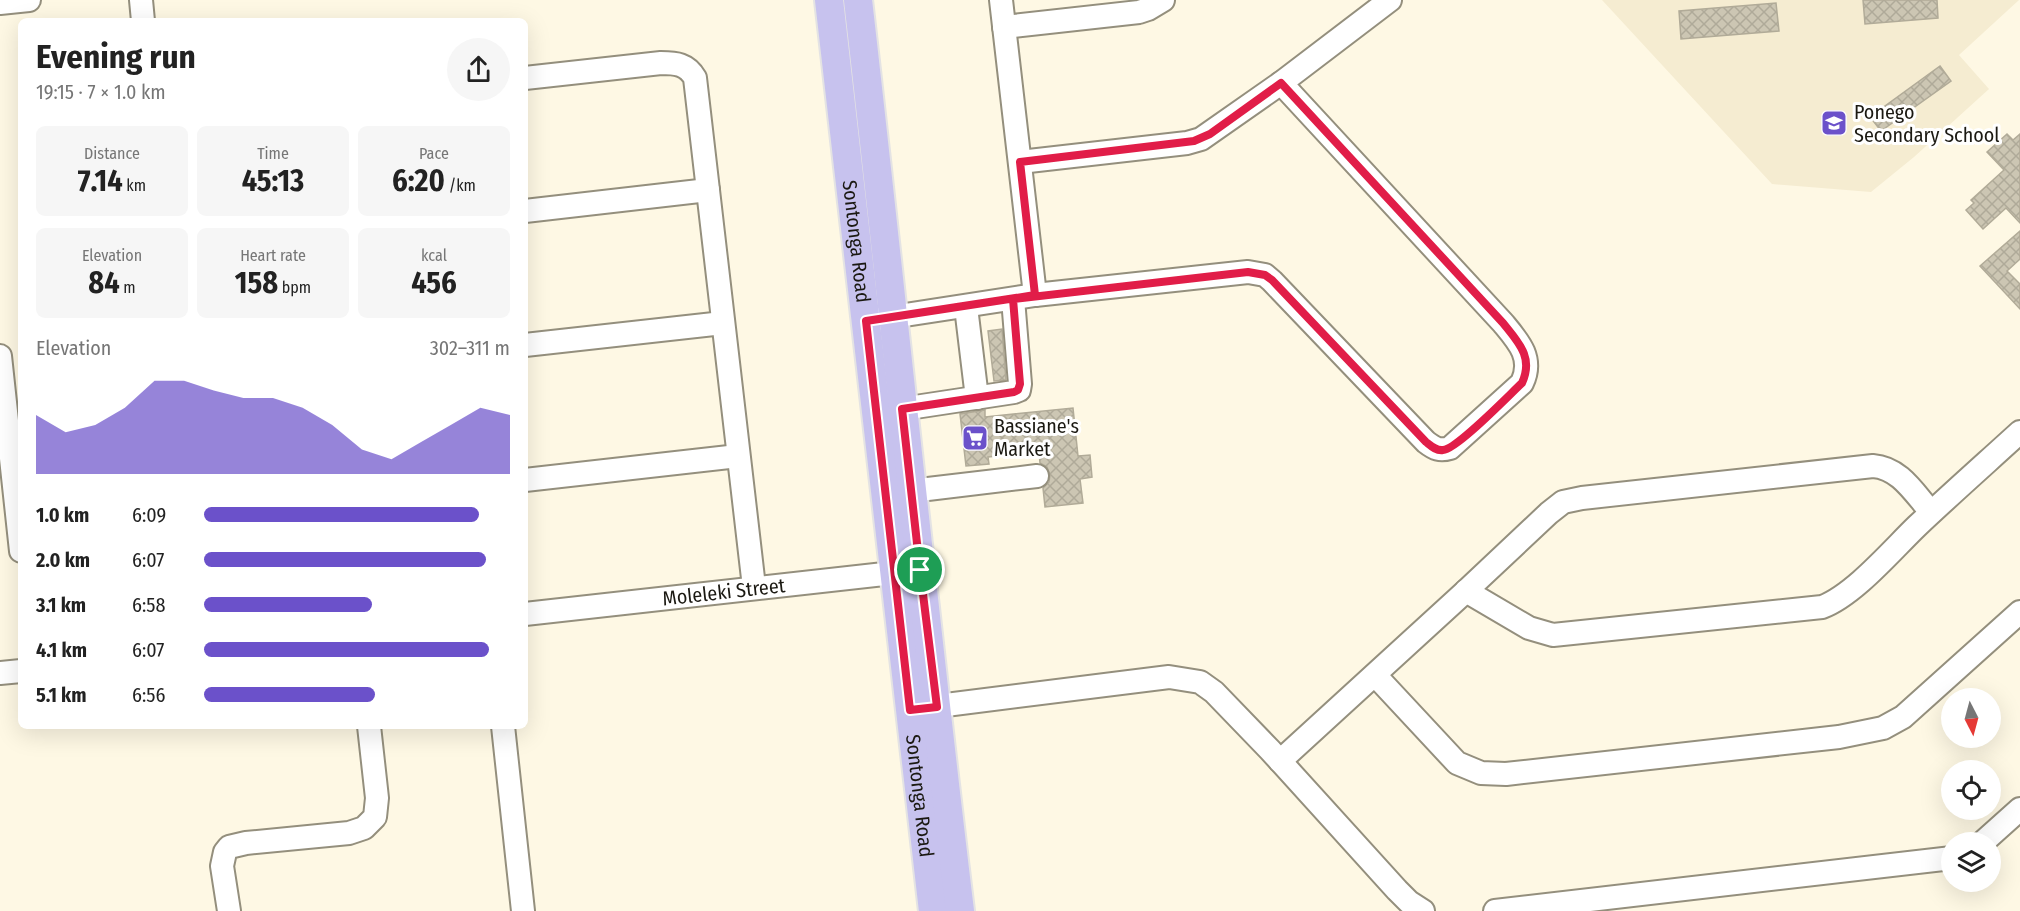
<!DOCTYPE html>
<html lang="en">
<head>
<meta charset="utf-8">
<style>
  :root { --surface:#fff; --page:#f6f6f6; --text:#222; --muted:#767676; --accent:#6b51ca }
  body { margin:0; font-family:"Fira Sans Condensed",sans-serif; background:var(--page); color:var(--text); height:100vh; display:flex; flex-direction:column; font-size:22px; white-space:nowrap }
  * { box-sizing:border-box; margin:0 }
  p { font-size:20px; color:var(--muted) }
  .icon { flex:none; width:33px; height:33px; fill:none; stroke:currentColor; stroke-width:2; stroke-linecap:round; stroke-linejoin:round }
  .map { position:relative; flex:1; overflow:hidden }
  .drawer { position:absolute; left:18px; top:18px; width:510px; height:711px; display:flex; flex-direction:column; background:var(--surface); border-radius:9px; box-shadow:0 6px 24px #0002 }
  .drawer>* { flex:none }
  .needle { width:39px; rotate:174deg }
  .tools { position:absolute; left:1941px; top:688px; display:grid; gap:12px }
  .tools a { display:grid; place-items:center; width:60px; height:60px; border-radius:50%; background:var(--surface); box-shadow:0 6px 24px #0002; font-size:30px }
  .pin { position:absolute; display:grid; place-items:center; width:51px; height:51px; color:#fff; margin:-26px; border:3px solid #fff; border-radius:50%; box-shadow:0 2px 6px #0007 }
  .round { display:grid; place-items:center; flex:none; width:63px; height:63px; border-radius:32px; background:var(--page) }
  .head { display:flex; align-items:center; justify-content:space-between; height:102px; padding:0 18px }
  h1 { font-size:33px; font-weight:700; line-height:45px }
  .figures { display:grid; grid-template-columns:repeat(3,1fr); gap:9px; height:102px; padding:6px 18px }
  .figures div { display:grid; align-content:center; border-radius:9px; background:var(--page); text-align:center }
  .figures b { font-size:30px; font-weight:700 }
  .figures small { font-size:16px; font-weight:400 }
  .figures p { font-size:16px }
  .chart { height:168px; padding:12px 18px }
  .chart p { display:flex; justify-content:space-between }
  .chart svg { width:100%; height:108px; margin-top:6px; fill:var(--accent); opacity:.7 }
  ul { padding:0 18px; list-style:none; font-size:20px }
  li { display:grid; grid-template-columns:96px 72px 1fr; align-items:center; height:45px }
  li i { height:15px; border-radius:8px; background:var(--accent) }
  .map>svg:first-child { display:block }
</style>
</head>
<body>
<div class="map">
<svg width="2020" height="911" viewBox="0 0 2020 911">
  <defs>
    <pattern id="building-cross-hatch" width="8" height="8" patternUnits="userSpaceOnUse" patternTransform="scale(1.5)"><rect width="8" height="8" fill="#ccc6b3"/><path d="M0 0l8 8M0 8l8-8" fill="none" stroke="#afaa99"/></pattern>
  </defs>
  <rect width="100%" height="100%" fill="#fef8e4"/>
  <path fill="#f5ecd1" d="M1602,0H2019L1959,55L1989,89L1914,157L1871,192L1772,184Z"/>
  <path fill="url(#building-cross-hatch)" stroke="#b1ab98" stroke-width="1.5" d="M1863,0H1937L1938,18L1865,24Z
    M1776,3L1779,31L1681,39L1679,11Z
    M1940,66L1951,81L1881,131L1870,117Z
    M2007,134L2013,140L2020,134V223L2006,208L1983,229L1966,210L1974,203L1971,200L2004,170L1987,152Z
    M2020,231V259L2007,271L2020,284V309L1980,266Z
    M1002,329L1006,380L994,381L988,331Z
    M1073,408L1078,456L1090,455L1092,477L1080,479L1083,503L1045,507L1043,488L1049,482L1050,475L1047,467L1040,463L1039,452L988,457L989,464L966,466L960,414L985,410V417Z"/>
  <g fill="none" stroke-linecap="round" stroke-linejoin="round">
    <g stroke="#948f7d" stroke-width="26">
      <g id="minor">
        <path d="M141,0L143,21"/>
        <path d="M1001,0L1035,295"/>
        <path d="M0,3L29,0"/>
        <path d="M1004,27L1139,12L1148,9L1163,0"/>
        <path d="M525,78L661,63C676,63 687,64 695,78L754,587"/>
        <path d="M1020,162L1187,143L1201,139L1281,83L1390,0"/>
        <path d="M525,211L708,190"/>
        <path d="M966,307L977,398"/>
        <path d="M879,319L1035,295L1248,272L1265,275L1272,281L1426,442C1435,449 1440,451 1450,448L1522,383C1534,358 1518,341 1503,323L1281,83"/>
        <path d="M525,345L723,323"/>
        <path d="M0,356L21,551"/>
        <path d="M902,409L1014,392L1019,390L1020,384L1013,299"/>
        <path d="M525,480L738,456"/>
        <path d="M911,491L1037,476"/>
        <path d="M1466,591L1529,628L1553,635L1822,607C1854,595 1892,550 1917,526C1951,494 1986,463 2020,432"/>
        <path id="s1" d="M525,614L911,571"/>
        <path d="M0,673L21,671"/>
        <path d="M1375,675L1457,763L1481,773L1506,774L1839,737L1883,728L1903,717L2020,612"/>
        <path d="M922,708L1169,677L1200,682L1214,692L1270,750L1397,890L1409,902L1423,911"/>
        <path d="M503,726L523,911"/>
        <path d="M1280,761L1466,591L1549,513L1563,502L1582,498L1873,466C1900,468 1914,493 1931,512"/>
        <path d="M1982,843L2020,809"/>
        <path d="M229,911L222,866L225,852L229,847L246,843L349,833L364,828L375,817L377,798L369,726"/>
        <path d="M1495,911L1952,858"/>
      </g>
    </g>
    <g stroke="#e4e3e3" stroke-width="32">
      <g id="major">
        <path id="s2" d="M829,0L933,911"/>
        <path d="M858,0C893,304 923,608 960,911"/>
      </g>
    </g>
    <use href="#minor" stroke="#fff" stroke-width="22"/>
    <use href="#major" stroke="#c7c2ee" stroke-width="28"/>
  </g>
  <g fill="none" stroke-linecap="round" stroke-linejoin="round">
    <g stroke="#fff" stroke-width="12">
      <path id="route" d="M920,570L937,707L910,710L866,321L1035,295L1020,162L1194,141L1210,134L1281,83L1503,323C1518,342 1534,357 1522,383C1509,395 1457,449 1443,450C1436,451 1431,446 1426,442L1272,280L1265,275L1248,272L1013,299L1020,384L1018,390L1014,392L902,409L920,570"/>
    </g>
    <use href="#route" stroke="#e11d48" stroke-width="8"/>
  </g>
  <defs>
    <g id="school-square" transform="scale(1.35)"><rect x="-9" y="-9" width="18" height="18" rx="4" fill="#6b51ca" stroke="#fff"/><path d="M0-5L7-2L0 1L-7-2ZM-4 1L0 2.5L4 1V4Q0 6-4 4Z" fill="#fff"/></g>
    <g id="supermarket-square" transform="scale(1.35)"><rect x="-9" y="-9" width="18" height="18" rx="4" fill="#6b51ca" stroke="#fff"/><path d="M-6-5.5h2.5l.6 2H6L4.5 2H-2.5L-4.4-4H-6ZM-1.5 3.2a1.3 1.3 0 1 0 .1 0ZM3 3.2a1.3 1.3 0 1 0 .1 0Z" fill="#fff"/></g>
  </defs>
  <g fill-rule="evenodd">
    <use href="#school-square" x="1834" y="123"/>
    <use href="#supermarket-square" x="975" y="438"/>
  </g>
  <g text-anchor="middle" stroke-width="6" stroke-linejoin="round" paint-order="stroke">
    <g font-size="20" fill="#1b1912" stroke="#fff" text-anchor="start">
      <text x="1854" y="119">Ponego<tspan x="1854" dy="23">Secondary School</tspan></text>
      <text x="994" y="433">Bassiane's<tspan x="994" dy="23">Market</tspan></text>
    </g>
    <g font-size="20" fill="#1b1912" stroke="#fff">
      <text dy="7" stroke="none"><textPath href="#s2" startOffset="243">Sontonga Road</textPath></text>
      <text dy="7" stroke="none"><textPath href="#s1" startOffset="200">Moleleki Street</textPath></text>
      <text dy="7" stroke="none"><textPath href="#s2" startOffset="801">Sontonga Road</textPath></text>
    </g>
  </g>
</svg>
<div class="tools">
<a><svg class="needle" viewBox="-14 -14 28 28"><path d="M0-13l5 13h-10z" fill="#e53935"/><path d="M0 13l5-13h-10z" fill="#767676"/></svg></a>
<a><svg class="icon" aria-label="locate" viewBox="0 0 24 24"><circle cx="12" cy="12" r="6"/><path d="M12 2v4M12 18v4M2 12h4M18 12h4"/></svg></a>
<a><svg class="icon" aria-label="layers" viewBox="0 0 24 24"><path d="M12 4l9 5-9 5-9-5zM3 14l9 5 9-5"/></svg></a>
</div>
<div class="pin" style="left:920px;top:570px;background:#1e9e55"><svg class="icon" aria-label="arrive" viewBox="0 0 24 24"><path d="M6 21V4h12l-3 4 3 4H6"/></svg></div>
<section class="drawer">
<div class="head"><div><h1>Evening run</h1><p>19:15 · 7 × 1.0 km</p></div><a class="round"><svg class="icon" aria-label="share" viewBox="0 0 24 24"><path d="M12 15V3M7 8l5-5 5 5M5 13v7h14v-7"/></svg></a></div>
<div class="figures">
<div><p>Distance</p><b>7.14<small> km</small></b></div>
<div><p>Time</p><b>45:13</b></div>
<div><p>Pace</p><b>6:20<small> /km</small></b></div>
</div>
<div class="figures">
<div><p>Elevation</p><b>84<small> m</small></b></div>
<div><p>Heart rate</p><b>158<small> bpm</small></b></div>
<div><p>kcal</p><b>456</b></div>
</div>
<div class="chart"><p><span>Elevation</span>302–311 m</p>
<svg viewBox="0 0 160 44" preserveAspectRatio="none"><path d="M0 44V20L10 27L20 24L30 17L40 6L50 6L60 10L70 13L80 13L90 17L100 24L110 34L120 38L130 31L140 24L150 17L160 20V44z"/></svg>
</div>
<ul>
<li><b>1.0 km</b>6:09<i style="width:90%"></i></li>
<li><b>2.0 km</b>6:07<i style="width:92%"></i></li>
<li><b>3.1 km</b>6:58<i style="width:55%"></i></li>
<li><b>4.1 km</b>6:07<i style="width:93%"></i></li>
<li><b>5.1 km</b>6:56<i style="width:56%"></i></li>
</ul>
</section>
</div>
</body>
</html>
